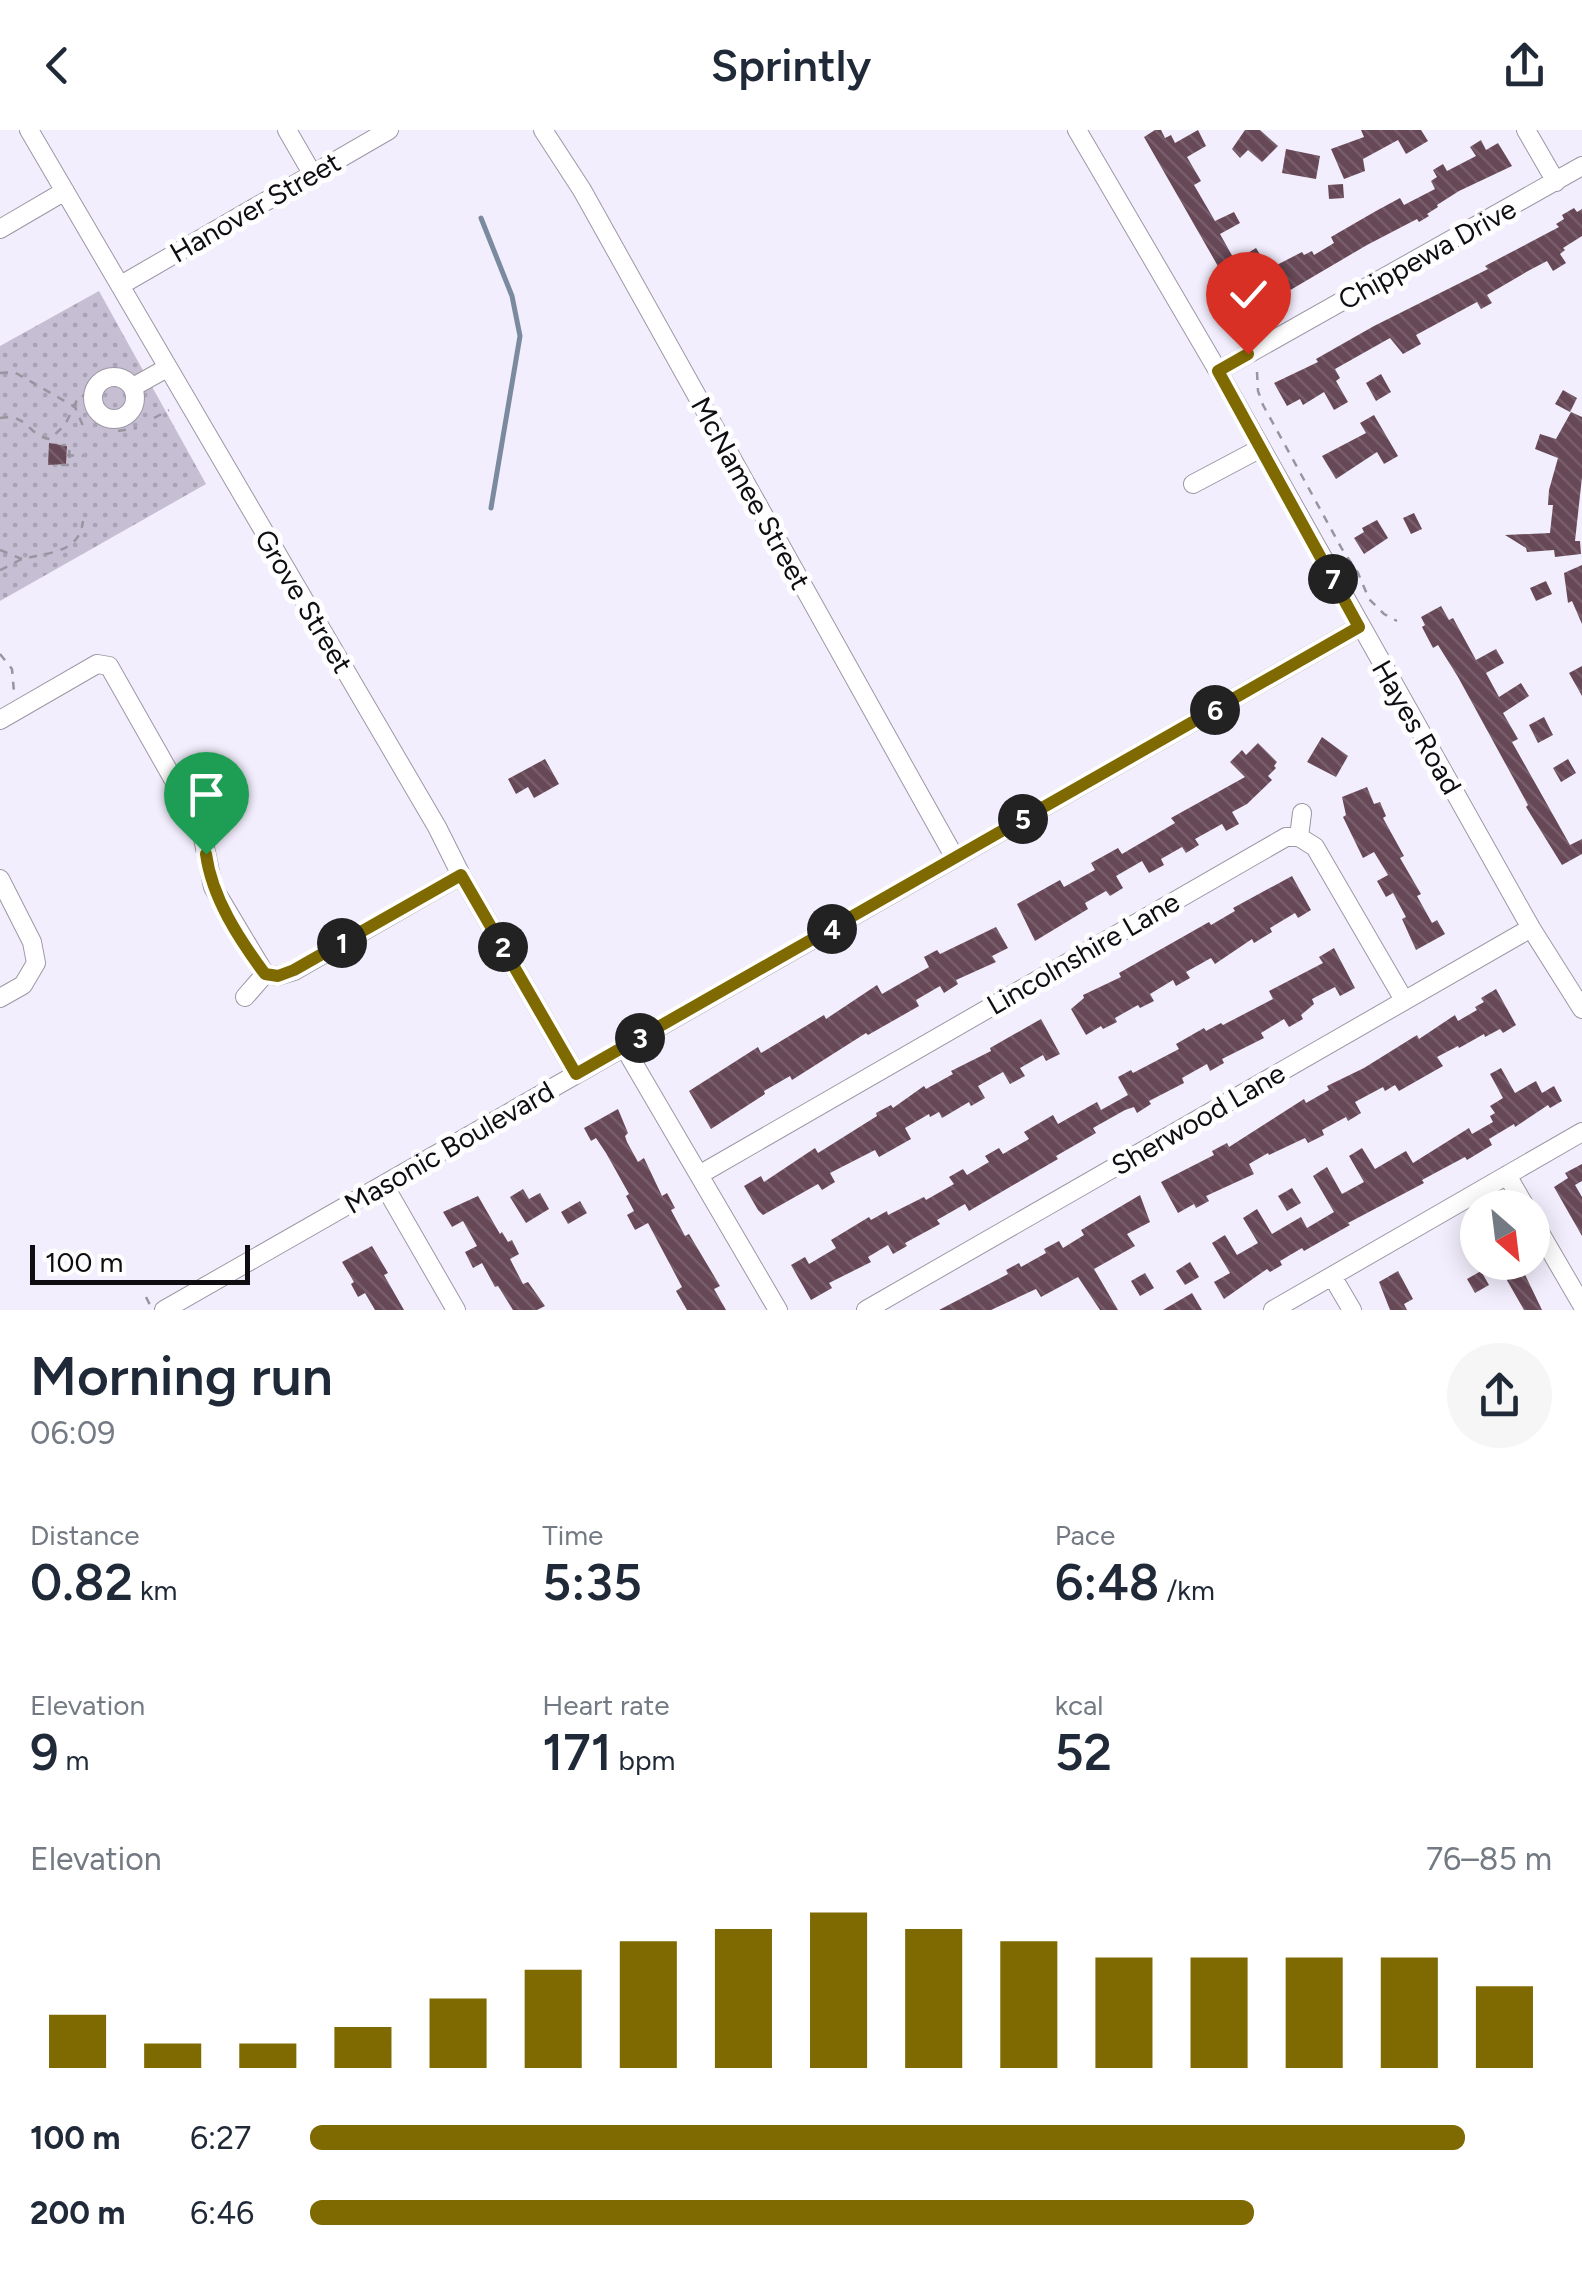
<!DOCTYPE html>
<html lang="en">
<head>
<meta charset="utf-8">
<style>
  :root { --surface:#fff; --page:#f6f6f7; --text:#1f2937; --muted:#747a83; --accent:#7f6a02 }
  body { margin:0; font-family:Figtree,sans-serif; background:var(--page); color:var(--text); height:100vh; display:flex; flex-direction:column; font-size:38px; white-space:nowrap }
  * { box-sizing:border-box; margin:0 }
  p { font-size:32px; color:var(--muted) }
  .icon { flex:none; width:55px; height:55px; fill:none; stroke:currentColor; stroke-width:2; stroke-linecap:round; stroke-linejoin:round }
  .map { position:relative; height:1180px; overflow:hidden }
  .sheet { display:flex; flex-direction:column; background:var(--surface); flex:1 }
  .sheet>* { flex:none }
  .needle { width:65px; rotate:152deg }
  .tools { position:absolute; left:1460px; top:1060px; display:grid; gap:20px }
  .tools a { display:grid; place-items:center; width:90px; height:90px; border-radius:50%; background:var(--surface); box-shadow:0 5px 25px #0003; font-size:50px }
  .scale { position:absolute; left:30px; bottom:25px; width:220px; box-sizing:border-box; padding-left:10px; border:5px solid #0f0d12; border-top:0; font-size:28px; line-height:35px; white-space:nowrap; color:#0f0d12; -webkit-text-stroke:8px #fefefe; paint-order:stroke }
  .pin { position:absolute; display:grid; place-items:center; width:85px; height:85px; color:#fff; margin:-102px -42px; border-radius:50% 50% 50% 0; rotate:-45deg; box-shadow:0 0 10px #0007 }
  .pin .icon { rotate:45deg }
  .km { position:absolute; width:50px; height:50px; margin:-25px; border-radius:50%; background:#222; color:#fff; font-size:28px; line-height:50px; text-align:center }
  .round { display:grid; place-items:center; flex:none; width:105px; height:105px; border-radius:52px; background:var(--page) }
  .head { display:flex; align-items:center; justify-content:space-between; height:170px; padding:0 30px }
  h1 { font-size:55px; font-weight:600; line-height:75px }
  .metrics { display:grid; grid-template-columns:repeat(3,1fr); gap:15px; height:170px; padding:10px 30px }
  .metrics div { display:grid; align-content:center }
  .metrics b { font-size:50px; font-weight:600 }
  .metrics small { font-size:28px; font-weight:400 }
  .metrics p { font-size:28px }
  .chart { height:280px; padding:20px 30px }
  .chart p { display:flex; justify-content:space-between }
  .chart svg { width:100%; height:180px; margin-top:10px; stroke:var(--accent); stroke-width:6 }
  ul { padding:0 30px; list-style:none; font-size:32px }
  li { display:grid; grid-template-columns:160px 120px 1fr; align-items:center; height:75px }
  li i { height:25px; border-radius:12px; background:var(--accent) }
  header { display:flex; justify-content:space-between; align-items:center; height:130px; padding:0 30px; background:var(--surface); font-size:45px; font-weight:600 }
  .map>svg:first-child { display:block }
</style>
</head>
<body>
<header><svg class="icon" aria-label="back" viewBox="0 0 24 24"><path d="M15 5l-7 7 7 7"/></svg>Sprintly<svg class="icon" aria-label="share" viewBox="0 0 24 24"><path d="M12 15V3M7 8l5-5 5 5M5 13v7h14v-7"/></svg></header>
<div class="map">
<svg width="1582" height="1180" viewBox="0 0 1582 1180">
  <defs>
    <pattern id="park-dots" width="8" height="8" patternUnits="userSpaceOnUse" patternTransform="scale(2.5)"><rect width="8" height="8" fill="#c6bed3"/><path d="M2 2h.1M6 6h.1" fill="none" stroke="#a9a2b4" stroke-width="1.8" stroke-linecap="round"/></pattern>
    <pattern id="building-back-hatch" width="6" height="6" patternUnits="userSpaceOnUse" patternTransform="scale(2.5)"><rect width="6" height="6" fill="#674857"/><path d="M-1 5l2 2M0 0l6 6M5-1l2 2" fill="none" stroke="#775e6a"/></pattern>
  </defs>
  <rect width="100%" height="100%" fill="#f3eefd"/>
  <path fill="url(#park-dots)" d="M99,161L206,354L0,471V216Z"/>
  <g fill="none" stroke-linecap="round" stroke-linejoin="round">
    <path stroke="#7b8a9f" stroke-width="5" d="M481,88L512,166L520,206L491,378"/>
  </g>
  <path fill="url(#building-back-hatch)" d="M1155,0H1161L1165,8L1171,5L1175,13L1198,0L1206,16L1187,27L1201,51L1194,55L1215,91L1234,82L1240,93L1220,104L1234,129L1219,138L1144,7Z
    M1245,0H1260L1278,16L1262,32L1248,20L1240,28L1232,19Z
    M1361,0H1421L1428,11L1406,24L1398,10L1363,29L1365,41L1344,49L1331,19L1364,7Z
    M1481,10L1486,20L1498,13L1512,36L1459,61L1437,75L1438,77L1427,84L1429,86L1419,92L1417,89L1367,115L1246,186L1232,163L1252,153L1238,129L1256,118L1269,139L1302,122L1304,125L1312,121L1314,125L1334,113L1331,107L1376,81L1400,68L1404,75L1435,59L1431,51L1437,47L1433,40L1443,34L1447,41L1476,26L1470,17Z
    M1286,19L1320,26L1316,49L1282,43Z
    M1343,54L1344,68L1329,69L1328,55Z
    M1574,78L1577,82L1582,79V106L1563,118L1565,120L1560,124L1566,133L1553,141L1547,131L1528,141L1487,165L1492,173L1481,179L1477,172L1416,205L1421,214L1403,224L1390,208L1335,239L1340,248L1336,251L1348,272L1334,280L1324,262L1303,275L1300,269L1287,276L1274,253L1318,232L1316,229L1374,196L1488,139L1485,136L1559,97L1556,94L1564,89L1562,85Z
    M1381,244L1391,262L1376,271L1366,253Z
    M1563,260L1577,268L1570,282L1555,274Z
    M1571,282L1582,287V347L1575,411H1580L1581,424L1555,427L1554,420L1527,422L1526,418L1505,405L1550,403L1553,375H1548L1549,360L1558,328L1535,319L1540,304L1556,309Z
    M1374,285L1398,326L1384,334L1377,322L1336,349L1322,326L1366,303L1360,293Z
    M49,313L67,316L66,334L48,335Z
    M1414,383L1422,399L1411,404L1403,388Z
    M1377,390L1388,408L1364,424L1354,408L1364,402L1362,398Z
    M1582,435V494L1572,471L1568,473L1564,443Z
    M1546,451L1552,464L1536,471L1530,458Z
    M1441,476L1449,490L1453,488L1476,530L1496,519L1504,533L1486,543L1499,567L1521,553L1529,566L1503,583L1518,609L1512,612L1570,715L1582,709V724L1562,735L1526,677L1528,675L1458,547L1438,515L1433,518L1422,497L1425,495L1421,487Z
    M1582,536V566L1569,543Z
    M1544,587L1553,605L1538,613L1529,595Z
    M1322,607L1348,626L1336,647L1307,632Z
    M1258,613L1277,632L1274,636L1276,638L1268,646L1272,650L1247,674L1232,682L1239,694L1226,701L1222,694L1195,709L1199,715L1186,723L1182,717L1161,729L1164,735L1149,743L1142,731L1116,746L1123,758L1110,766L1106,761L1085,773L1088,779L1035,811L1017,774L1060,750L1064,757L1095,740L1091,733L1118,718L1122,724L1175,693L1171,688L1245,647L1230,632L1242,620L1246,625Z
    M545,629L559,654L534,668L528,657L516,664L508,649Z
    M1568,629L1576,643L1561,652L1553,638Z
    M1367,657L1374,674L1380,672L1386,686L1383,688L1404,726L1400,728L1421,764L1417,766L1432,793L1437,790L1445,804L1416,820L1402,789L1406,787L1393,763L1386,767L1377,751L1388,745L1374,722L1363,728L1343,687L1346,685L1342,667Z
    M1292,746L1311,780L1298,788L1295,783L1270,798L1272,802L1254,813L1252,809L1215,834L1211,828L1186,842L1190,848L1176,856L1173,850L1150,864L1154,871L1140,878L1138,875L1115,888L1117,892L1103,899L1101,896L1086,905L1071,879L1084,868L1083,865L1121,847L1119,843L1209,792L1211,795L1235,781L1233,778Z
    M996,797L1008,818L992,826L996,832L956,850L958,854L944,863L940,856L916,870L919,876L868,905L866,903L792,950L790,946L764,961L765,964L711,999L689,961L758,917L761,923L824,885L826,889L877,855L882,864L929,837L924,827L937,820L940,824Z
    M1334,818L1355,858L1340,866L1335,857L1312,869L1314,874L1301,885L1303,889L1289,897L1284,889L1261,903L1264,908L1222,929L1224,933L1210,941L1207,934L1182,948L1184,953L1149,971L1151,974L1137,983L1134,977L1125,980L1093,998L1096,1003L1056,1026L1058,1029L969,1081L965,1074L937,1090L940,1094L905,1113L907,1116L893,1124L888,1115L868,1127L871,1132L829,1153L832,1158L811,1170L791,1135L805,1127L809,1134L836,1118L831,1110L869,1087L871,1090L887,1081L888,1085L924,1067L926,1070L954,1054L949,1047L963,1039L967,1045L989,1032L985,1026L999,1018L1003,1024L1029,1009L1024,1002L1053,985L1058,994L1097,972L1101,980L1128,965L1118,947L1131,940L1133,943L1179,919L1176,914L1204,898L1206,901L1221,893L1223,895L1273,869L1269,861L1323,833L1319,827Z
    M1496,859L1516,895L1503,903L1500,899L1485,907L1484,904L1459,918L1458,916L1437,927L1443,936L1399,961L1395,955L1385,961L1383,957L1355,972L1361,983L1348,991L1346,987L1322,1000L1324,1005L1308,1013L1305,1008L1269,1025L1268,1023L1249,1034L1254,1044L1206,1066L1209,1071L1196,1078L1194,1074L1178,1083L1161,1052L1214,1025L1212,1021L1227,1013L1229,1017L1304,969L1306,973L1329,960L1327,956L1364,938L1417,905L1419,909L1455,885L1458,891L1477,880L1475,877L1484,872L1481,868Z
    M1041,889L1060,924L1046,931L1043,925L1020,938L1025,946L1010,954L1003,942L978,956L985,968L971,976L969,972L942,988L939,982L930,987L929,984L905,998L911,1009L879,1027L875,1020L830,1043L835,1052L822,1060L818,1054L763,1085L758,1080L744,1056L761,1046L764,1052L815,1018L818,1023L877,986L876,983L891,975L893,978L924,956L926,959L953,944L951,941L991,921L990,918Z
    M1501,938L1515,963L1536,951L1542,963L1554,956L1562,971L1550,978L1548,975L1515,997L1514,994L1489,1009L1492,1015L1467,1030L1465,1027L1422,1050L1424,1053L1348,1093L1350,1095L1304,1121L1302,1118L1280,1131L1282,1135L1270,1142L1267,1139L1224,1169L1214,1152L1230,1143L1212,1113L1225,1105L1237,1125L1258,1113L1243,1088L1257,1079L1272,1104L1301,1087L1307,1098L1334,1082L1313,1046L1327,1037L1342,1064L1364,1052L1349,1026L1362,1018L1375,1039L1406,1021L1413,1033L1469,998L1472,1004L1493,992L1490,986L1495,983L1490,976L1503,968L1490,944Z
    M618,979L628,1003L625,1006L627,1012L638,1032L644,1028L662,1066L667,1063L675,1078L671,1080L685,1106L689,1104L720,1156L714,1159L726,1180H687L676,1161L682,1157L648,1093L635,1100L627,1085L634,1081L626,1066L629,1064L606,1023L596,1008L591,1011L584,998Z
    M1582,1034V1051L1575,1055L1582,1067V1106L1554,1057L1568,1048L1565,1043Z
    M1292,1058L1301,1073L1287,1081L1278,1066Z
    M523,1059L529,1069L540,1063L549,1079L526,1093L510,1067Z
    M1140,1065L1150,1092L1127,1104L1135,1116L1094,1139L1118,1180H1100L1078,1147L1041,1167L1036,1159L991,1180H939L1008,1144L1006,1140L1019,1133L1021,1137L1046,1123L1044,1119L1059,1111L1063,1118L1084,1105L1081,1100Z
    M478,1066L500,1104L502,1102L508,1112L512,1110L519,1124L510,1129L523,1154L528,1152L545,1176L537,1180H513L498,1156L495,1157L482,1133L473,1138L465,1122L477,1116L463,1091L452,1097L443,1082Z
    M580,1071L587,1083L568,1094L561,1082Z
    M372,1116L388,1143L384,1145L404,1180H375L365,1163L358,1167L351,1154L354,1152L342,1132Z
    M1190,1132L1199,1147L1185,1155L1176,1141Z
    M1510,1132H1519L1542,1180H1524L1500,1138Z
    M1398,1141L1413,1169L1404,1174L1407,1180H1390L1379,1152Z
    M1481,1141L1489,1155L1475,1163L1467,1149Z
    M1145,1143L1154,1158L1140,1166L1131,1151Z
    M1192,1163L1202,1180H1163Z"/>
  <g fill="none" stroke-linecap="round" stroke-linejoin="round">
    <g stroke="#9d97a5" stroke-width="20">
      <path id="minor" d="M29,0L437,697L461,745L576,944
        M287,0L313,45
        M543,0L582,60L955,728
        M1077,0L1218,241L1531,798L1582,879
        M1526,0L1556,52
        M0,99L65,61
        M121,155L389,0
        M1218,241L1582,36
        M93 268a21 21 0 1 1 42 0a21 21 0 1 1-42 0Z
        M133,257L167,238
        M1193,354L1261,318
        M0,590L97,534L109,536L193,684L203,708L213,757L265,844
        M1299,707L1302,683
        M0,749L32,812L36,833L23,855L0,868
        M245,867L265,844L278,846L294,841L461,745
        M624,917L778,1180
        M699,1045L1286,707H1299L1315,717L1404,870
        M1507,1045L1526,1078
        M384,1055L456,1180
        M1532,1089L1582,1175
        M1332,1146L1352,1180
        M164,1180L1359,497
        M866,1180L1531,798
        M1273,1180L1582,1002"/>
    </g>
    <path stroke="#9995a0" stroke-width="2.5" stroke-dasharray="8 8" stroke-linecap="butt" d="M1257,242L1258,261L1263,275L1342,419L1358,443L1369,469L1384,484L1397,491
      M0,243L14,242L75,277L83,296
      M0,288C29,283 27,306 50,309L65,295L79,266H87
      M154,288L169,280
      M99,293L101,294
      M118,301L137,298
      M66,325L83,326
      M61,335H70L69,315H62
      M0,420L22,429
      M0,440C8,437 16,431 23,429C48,422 79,424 83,391
      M0,524L12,539L14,562
      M146,1167L150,1175"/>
    <use href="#minor" stroke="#fff" stroke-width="18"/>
  </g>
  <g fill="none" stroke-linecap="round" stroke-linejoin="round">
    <g stroke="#fff" stroke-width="20">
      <path id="route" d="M206,724C212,768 239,809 265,844L278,846L294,840L461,745L576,944L1359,497L1218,241L1248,224"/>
    </g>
    <use href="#route" stroke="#7f6a02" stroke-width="12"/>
  </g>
  <g text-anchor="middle" stroke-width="10" stroke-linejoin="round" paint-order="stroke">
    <g font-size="28" fill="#0f0d12" stroke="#fefefe">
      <text transform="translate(255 77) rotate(-30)" y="10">Hanover Street</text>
      <text transform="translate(1427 124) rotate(-29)" y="10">Chippewa Drive</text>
      <text transform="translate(751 363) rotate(61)" y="10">McNamee Street</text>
      <text transform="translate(304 471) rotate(59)" y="10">Grove Street</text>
      <text transform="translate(1417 597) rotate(60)" y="10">Hayes Road</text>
      <text transform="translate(1083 823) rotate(-30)" y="10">Lincolnshire Lane</text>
      <text transform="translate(1198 989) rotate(-30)" y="10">Sherwood Lane</text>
      <text transform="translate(449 1017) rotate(-30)" y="10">Masonic Boulevard</text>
    </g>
  </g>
</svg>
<div class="tools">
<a><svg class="needle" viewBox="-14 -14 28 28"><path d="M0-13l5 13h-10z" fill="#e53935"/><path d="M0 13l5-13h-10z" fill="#747a83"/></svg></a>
</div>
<div class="scale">100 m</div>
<div class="pin" style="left:206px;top:724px;background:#1e9e55"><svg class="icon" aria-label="arrive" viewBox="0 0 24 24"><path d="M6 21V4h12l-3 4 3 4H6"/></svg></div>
<div class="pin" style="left:1248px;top:224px;background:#d93025"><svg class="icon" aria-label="check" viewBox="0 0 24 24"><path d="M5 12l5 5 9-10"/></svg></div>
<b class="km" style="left:342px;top:813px">1</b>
<b class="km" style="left:503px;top:817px">2</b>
<b class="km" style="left:640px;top:908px">3</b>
<b class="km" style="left:832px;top:799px">4</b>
<b class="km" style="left:1023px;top:689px">5</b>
<b class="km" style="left:1215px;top:580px">6</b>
<b class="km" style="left:1333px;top:449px">7</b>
</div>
<section class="sheet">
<div class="head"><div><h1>Morning run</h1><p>06:09</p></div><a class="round"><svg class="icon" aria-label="share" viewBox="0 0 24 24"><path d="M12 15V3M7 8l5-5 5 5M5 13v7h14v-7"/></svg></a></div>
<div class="metrics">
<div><p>Distance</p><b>0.82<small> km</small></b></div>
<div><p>Time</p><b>5:35</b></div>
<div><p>Pace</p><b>6:48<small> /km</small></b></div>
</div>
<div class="metrics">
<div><p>Elevation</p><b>9<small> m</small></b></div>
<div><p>Heart rate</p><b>171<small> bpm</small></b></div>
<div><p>kcal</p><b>52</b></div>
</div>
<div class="chart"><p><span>Elevation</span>76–85 m</p>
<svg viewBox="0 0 160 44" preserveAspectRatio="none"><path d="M5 44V31M15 44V38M25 44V38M35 44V34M45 44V27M55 44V20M65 44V13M75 44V10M85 44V6M95 44V10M105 44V13M115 44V17M125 44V17M135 44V17M145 44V17M155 44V24"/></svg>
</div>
<ul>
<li><b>100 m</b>6:27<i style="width:93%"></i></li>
<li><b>200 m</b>6:46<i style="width:76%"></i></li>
</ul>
</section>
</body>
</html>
